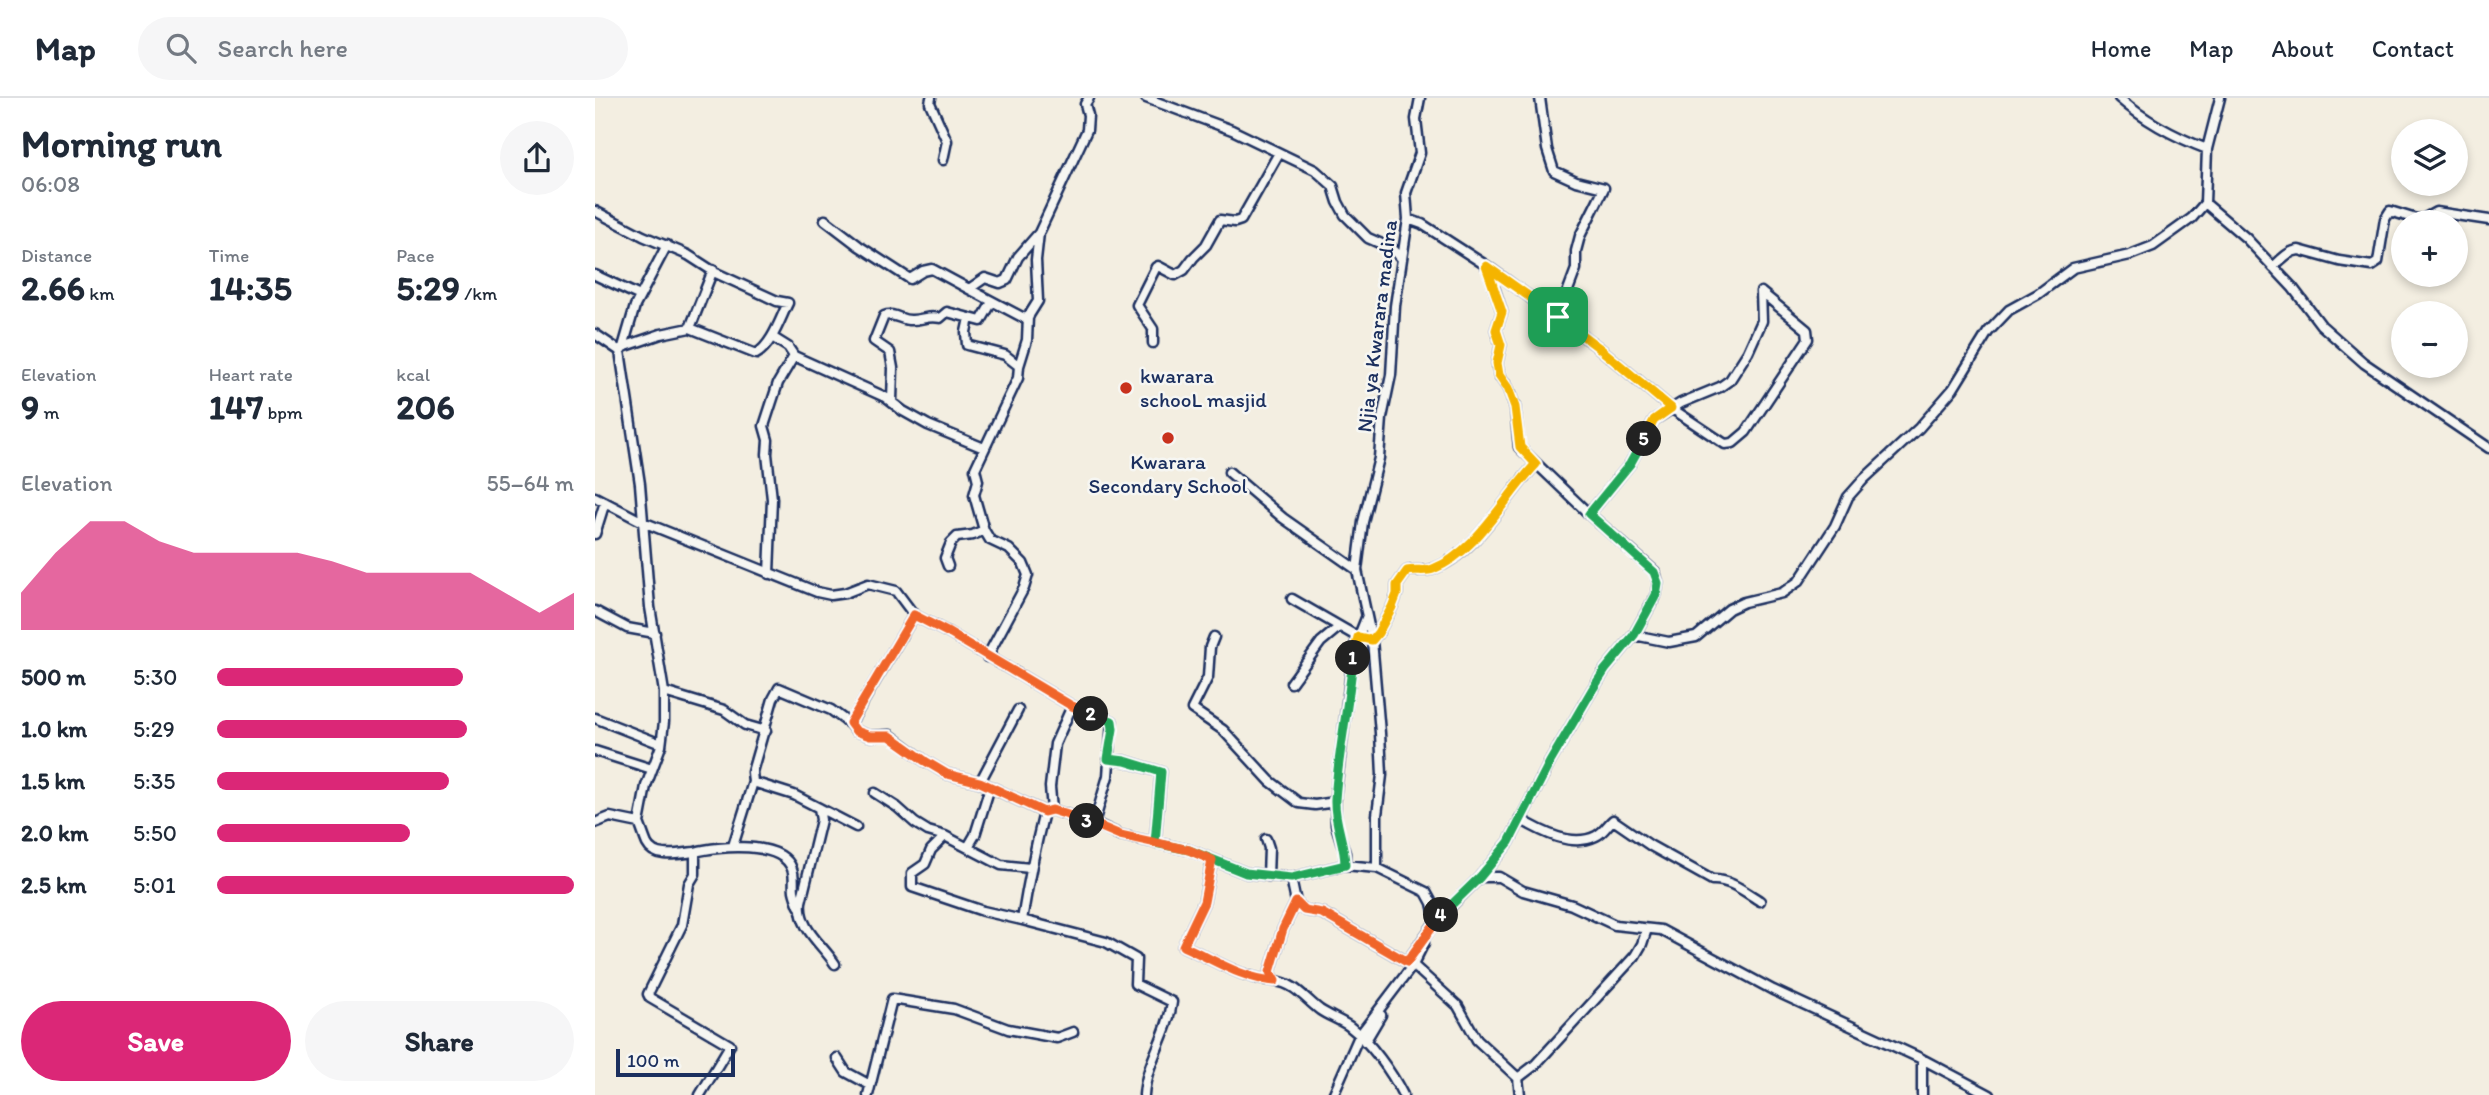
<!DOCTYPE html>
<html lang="en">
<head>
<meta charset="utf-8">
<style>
  :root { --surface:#fff; --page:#f6f6f7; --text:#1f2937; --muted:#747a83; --line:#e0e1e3; --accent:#db2777 }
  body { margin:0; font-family:Itim,sans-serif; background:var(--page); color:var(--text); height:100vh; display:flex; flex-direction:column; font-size:26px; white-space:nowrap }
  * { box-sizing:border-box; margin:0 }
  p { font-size:23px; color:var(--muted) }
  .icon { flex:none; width:38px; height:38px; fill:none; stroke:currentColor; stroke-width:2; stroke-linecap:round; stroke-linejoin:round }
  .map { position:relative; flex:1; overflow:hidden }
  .panel { display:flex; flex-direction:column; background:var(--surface); width:595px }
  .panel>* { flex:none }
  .controls { position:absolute; left:1796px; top:21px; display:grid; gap:14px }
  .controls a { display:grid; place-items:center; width:77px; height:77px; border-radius:50%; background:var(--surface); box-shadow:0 4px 10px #0003; font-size:35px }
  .scale { position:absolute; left:21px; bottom:18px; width:119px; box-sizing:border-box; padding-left:7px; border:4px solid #1b2f5e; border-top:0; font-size:19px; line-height:24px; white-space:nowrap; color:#1b2f5e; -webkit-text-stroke:5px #f6f6f2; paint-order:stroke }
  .pin { position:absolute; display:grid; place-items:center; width:60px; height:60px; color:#fff; margin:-30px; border-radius:14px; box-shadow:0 4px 10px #0006 }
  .km { position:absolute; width:35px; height:35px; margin:-18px; border-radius:50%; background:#222; color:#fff; font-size:19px; line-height:35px; text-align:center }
  .round { display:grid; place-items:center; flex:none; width:74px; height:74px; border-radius:37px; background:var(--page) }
  .headline { display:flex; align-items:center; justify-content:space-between; height:119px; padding:0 21px }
  h1 { font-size:38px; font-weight:800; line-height:52px }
  .figures { display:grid; grid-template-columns:repeat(3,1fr); gap:10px; height:119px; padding:7px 21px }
  .figures div { display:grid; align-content:center }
  .figures b { font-size:35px; font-weight:800 }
  .figures small { font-size:19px; font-weight:400 }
  .figures p { font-size:19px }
  .chart { height:196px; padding:14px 21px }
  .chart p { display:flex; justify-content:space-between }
  .chart svg { width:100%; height:126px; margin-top:7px; fill:var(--accent); opacity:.7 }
  .primary-button { display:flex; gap:14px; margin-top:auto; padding:14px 21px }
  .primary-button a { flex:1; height:80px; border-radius:42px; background:var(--accent); color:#fff; font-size:28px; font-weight:800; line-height:80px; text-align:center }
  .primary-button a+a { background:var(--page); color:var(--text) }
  ul { padding:0 21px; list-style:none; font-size:23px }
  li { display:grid; grid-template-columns:112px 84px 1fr; align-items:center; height:52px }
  li i { height:18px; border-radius:9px; background:var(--accent) }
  header { display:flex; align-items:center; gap:42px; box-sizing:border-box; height:98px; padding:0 35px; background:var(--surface); border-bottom:2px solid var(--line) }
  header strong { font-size:33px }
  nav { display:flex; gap:38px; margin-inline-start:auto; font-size:24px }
  .search { width:490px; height:63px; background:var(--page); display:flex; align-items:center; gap:18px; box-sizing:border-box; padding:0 24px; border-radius:38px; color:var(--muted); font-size:26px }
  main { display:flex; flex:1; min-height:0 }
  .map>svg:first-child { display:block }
</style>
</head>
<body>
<header>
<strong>Map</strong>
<div class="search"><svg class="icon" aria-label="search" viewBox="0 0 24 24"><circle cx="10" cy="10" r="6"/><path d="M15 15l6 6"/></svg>Search here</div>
<nav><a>Home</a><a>Map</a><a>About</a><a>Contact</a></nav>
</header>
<main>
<section class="panel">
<div class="headline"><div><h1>Morning run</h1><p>06:08</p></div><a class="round"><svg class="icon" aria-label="share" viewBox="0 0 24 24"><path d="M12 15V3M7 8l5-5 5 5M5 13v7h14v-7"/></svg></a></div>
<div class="figures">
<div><p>Distance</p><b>2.66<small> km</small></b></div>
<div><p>Time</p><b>14:35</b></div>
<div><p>Pace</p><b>5:29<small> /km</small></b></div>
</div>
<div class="figures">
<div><p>Elevation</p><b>9<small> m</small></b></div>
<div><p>Heart rate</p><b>147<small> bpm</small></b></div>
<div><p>kcal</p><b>206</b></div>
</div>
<div class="chart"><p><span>Elevation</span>55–64 m</p>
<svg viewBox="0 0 160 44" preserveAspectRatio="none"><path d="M0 44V31L10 17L20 6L30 6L40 13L50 17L60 17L70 17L80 17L90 20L100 24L110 24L120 24L130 24L140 31L150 38L160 31V44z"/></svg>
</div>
<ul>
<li><b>500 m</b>5:30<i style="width:69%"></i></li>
<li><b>1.0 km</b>5:29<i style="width:70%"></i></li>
<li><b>1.5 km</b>5:35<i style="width:65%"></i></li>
<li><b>2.0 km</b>5:50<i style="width:54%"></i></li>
<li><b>2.5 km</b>5:01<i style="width:100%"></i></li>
</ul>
<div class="primary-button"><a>Save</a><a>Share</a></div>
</section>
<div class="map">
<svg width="1894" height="997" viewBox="0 0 1894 997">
  <rect width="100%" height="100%" fill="#f3eee1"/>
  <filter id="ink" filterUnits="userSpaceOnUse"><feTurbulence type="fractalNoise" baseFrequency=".0143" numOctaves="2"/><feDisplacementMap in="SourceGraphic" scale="14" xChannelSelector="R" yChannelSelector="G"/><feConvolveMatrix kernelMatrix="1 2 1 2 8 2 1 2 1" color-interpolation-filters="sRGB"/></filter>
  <g filter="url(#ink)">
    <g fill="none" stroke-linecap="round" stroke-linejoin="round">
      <g stroke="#1b2f5e" stroke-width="13">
        <path id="minor" d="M336,0L335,5L352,43L348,62
          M551,0L637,32L720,72L738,88L743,104L750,117L773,140L798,151L807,161
          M945,0L952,51L959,73L981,83L1009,90L985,138L981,153V171L963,219
          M1524,0C1550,23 1580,39 1612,51
          M1610,105L1651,140L1698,190L1726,227L1769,265L1894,350
          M0,113L48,138L93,157L121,175L182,203L193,205C185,221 177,247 161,256L95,230L66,236L28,249L25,253L45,386L55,509L69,594L129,612L150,627L171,633
          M813,121L827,126L892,168L1003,249L1076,310L1130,346L1138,345L1151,334L1213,241L1212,232L1166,194
          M230,122L264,148L315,181L328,173L337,171L374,191L390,180L405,185L412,182L423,159L444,135
          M1678,169C1686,162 1693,153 1704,152L1744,163L1777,168L1783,164L1790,121L1795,113L1821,121H1828L1841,114L1894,122
          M0,177L45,198
          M374,191L429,220L434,218
          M374,220L371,234L372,247L410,257L424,268
          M95,230L118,172
          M0,236L25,253
          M177,239L193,249L199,258L290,299L308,313L333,327L389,350
          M558,245V231L542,207L561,169L563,168L580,177L589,172L598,160L611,147L625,122L640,124L646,122L684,55
          M28,249L40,208L72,147
          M297,303L298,270L295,254L279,243L289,218C300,214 306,223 317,222C327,222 334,217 345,220L352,214L386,223L397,204
          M634,374L688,420L762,472
          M0,399L48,424L222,494L236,497L250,495L273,486L301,493L319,517L354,535L477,608L517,623L513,678L499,725
          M994,416L1035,366L1059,322L1086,305L1125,289L1135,282L1153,254L1167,223L1166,194
          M0,436L10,404
          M353,468L350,460L356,445L362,439L378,437L389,432
          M174,476L177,401L172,356L173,342L169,328L183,285L199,258
          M697,501L763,539L777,542L783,535L797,509L802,496V487L812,473C821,471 830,474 838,471C882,455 910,398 941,366
          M0,513L32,530L60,535
          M1039,537L1074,544L1101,539L1134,511L1149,504L1187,495L1204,483L1240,428L1253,399L1269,381L1324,330L1358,291L1393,234L1414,212L1443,196L1478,170L1535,157L1558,148L1597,120L1610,105L1612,51L1625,0
          M619,539L615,549L613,579L597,611L628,632L675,683L704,705L720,707L740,704
          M392,559L429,490L433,477L428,465L414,451L395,442L389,432L379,397L383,383L380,371L423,280L424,268L432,242L433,219L443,203L441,162L444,135L492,32L493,17L490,6L494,0
          M696,585L726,544L744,529
          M0,620L66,646
          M255,626L319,517
          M0,653L57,671
          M513,661L530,663L566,674L560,745
          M158,684L199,697L261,729
          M385,684L423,612
          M280,695L302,709L320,725L333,733L350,738L406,767L435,770
          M224,710L226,722L206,804C203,830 227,846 240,866
          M457,712L455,689L460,646L477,608
          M449,714C440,750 433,785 427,822L511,844L541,861L540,886L577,904C573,937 551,964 549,997
          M925,721C947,734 977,750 1001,738C1009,734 1012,727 1018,722L1056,748L1117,782C1135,781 1150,794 1165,803
          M0,725L15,719L44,725L51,688L66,648L69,624V594
          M44,725C47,732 49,739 52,746C60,762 86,755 100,754V776L94,786L87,827L53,896L55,900L135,947L105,997
          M350,738L336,752L330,766L317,775V789L388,813L427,822
          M671,741L674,750L673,778
          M138,748L158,684L157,674L178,601L184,590L236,612L255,626L261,633L275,638L295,637L330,663L352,676L385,684L449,714L457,712L499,725L525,737L594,752L651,775L696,780L750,767L782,770L831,794L837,805L841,823L812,864L818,867L764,938L738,997
          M373,749L380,737L395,689
          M100,754C123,748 187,742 197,771C200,778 198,786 199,793C200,798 202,803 204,808
          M617,762L609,804L588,848C618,861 647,881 680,883
          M750,767V755L741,727L740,699L759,550L771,520
          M782,770V717L787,677L785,635L777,542L762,472L768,424L784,360L787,320L796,277L800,208L813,121L811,95L825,55L821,21L825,0
          M885,779H904L928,793L977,807L1020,827L1066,832L1178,892L1327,961L1395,997
          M696,780L701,804L688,831L675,874L680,883C700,885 710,901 725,912C734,918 745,922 754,928C776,945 796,973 808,997
          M701,804L709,812L727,815L812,864
          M840,824L885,779L914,744L955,664L997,592L1010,572L1039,537L1061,497L1063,485L1060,474L994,416L924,349L920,309L913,290L904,277L902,265L906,247L901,232L907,214L892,168
          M818,867L863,908L882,942L923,980L925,997
          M816,871L829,845
          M770,944L786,917
          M242,960L251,974L275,987
          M923,980L940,967L1040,858L1047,846L1052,831
          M273,997L297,901L359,911L413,931L462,940L478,934
          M1327,997V961"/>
      </g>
      <use href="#minor" stroke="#f6f6f2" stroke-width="8"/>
    </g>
  </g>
  <g fill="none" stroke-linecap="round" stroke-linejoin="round" filter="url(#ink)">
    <g stroke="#fff" stroke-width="14">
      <path id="split-1" d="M758,560L763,539L777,542L783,535L797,509L802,496V487L812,473C821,471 830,474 838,471C881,455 910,398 941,366L925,349L920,309L913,290L904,277L902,265L906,247L901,232L907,214L891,168L963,219"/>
    </g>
    <g stroke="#fff" stroke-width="14">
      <path id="split-2" d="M496,616L517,623L518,631L513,661L530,663L566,674L560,745L594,752L651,775L696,780L750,767C750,745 739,725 740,702C743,655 754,607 758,560"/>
    </g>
    <g stroke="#fff" stroke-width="14">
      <path id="split-3" d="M492,723L457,712L449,714L385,684L352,676L330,663L295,638H275L261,633L255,625L319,517L354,535L477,608L496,616"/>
    </g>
    <g stroke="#fff" stroke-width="14">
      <path id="split-4" d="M492,723L525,737L594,752L617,762L609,804L588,848C618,861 647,881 680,883L675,874L688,831L701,804L709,812L727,815L812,864L846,817"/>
    </g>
    <g stroke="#fff" stroke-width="14">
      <path id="split-5" d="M846,817L885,779L914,744L955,664L997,592L1010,572L1039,537L1061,497L1063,485L1059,474L994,416L1035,366L1049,341"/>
    </g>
    <g stroke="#fff" stroke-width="14">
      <path id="split-6" d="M963,219L1003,249L1076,310L1059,322L1049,341"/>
    </g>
    <use href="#split-1" stroke="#f5b400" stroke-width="9"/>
    <use href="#split-2" stroke="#22a559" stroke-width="9"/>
    <use href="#split-3" stroke="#f0652b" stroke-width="9"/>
    <use href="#split-4" stroke="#f0652b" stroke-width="9"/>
    <use href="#split-5" stroke="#22a559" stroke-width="9"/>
    <use href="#split-6" stroke="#f5b400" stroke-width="9"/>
  </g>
  <g fill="#c8321e" stroke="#f6f6f2" stroke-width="2.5">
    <circle cx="531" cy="290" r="7"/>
    <circle cx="573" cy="340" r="7"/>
  </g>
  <g text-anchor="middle" stroke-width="5" stroke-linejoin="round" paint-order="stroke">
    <g font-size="21" fill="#1b2f5e" stroke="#f6f6f2">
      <text transform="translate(782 228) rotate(-83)" y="7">Njia ya Kwarara madina</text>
    </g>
    <g font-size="21" fill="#1b2f5e" stroke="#f6f6f2" text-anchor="start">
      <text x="545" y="285">kwarara<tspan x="545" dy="24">schooL masjid</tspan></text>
      <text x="573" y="371" text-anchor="middle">Kwarara<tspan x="573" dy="24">Secondary School</tspan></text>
    </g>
  </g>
</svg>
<div class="controls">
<a><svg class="icon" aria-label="layers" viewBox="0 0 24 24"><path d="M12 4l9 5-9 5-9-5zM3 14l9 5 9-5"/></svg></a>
<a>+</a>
<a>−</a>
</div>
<div class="scale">100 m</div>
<div class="pin" style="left:963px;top:219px;background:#1e9e55"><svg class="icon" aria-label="arrive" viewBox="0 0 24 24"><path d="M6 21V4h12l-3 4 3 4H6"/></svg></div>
<b class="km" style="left:758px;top:560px">1</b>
<b class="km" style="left:496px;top:616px">2</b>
<b class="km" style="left:492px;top:723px">3</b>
<b class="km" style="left:846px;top:817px">4</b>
<b class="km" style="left:1049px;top:341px">5</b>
</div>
</main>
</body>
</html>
